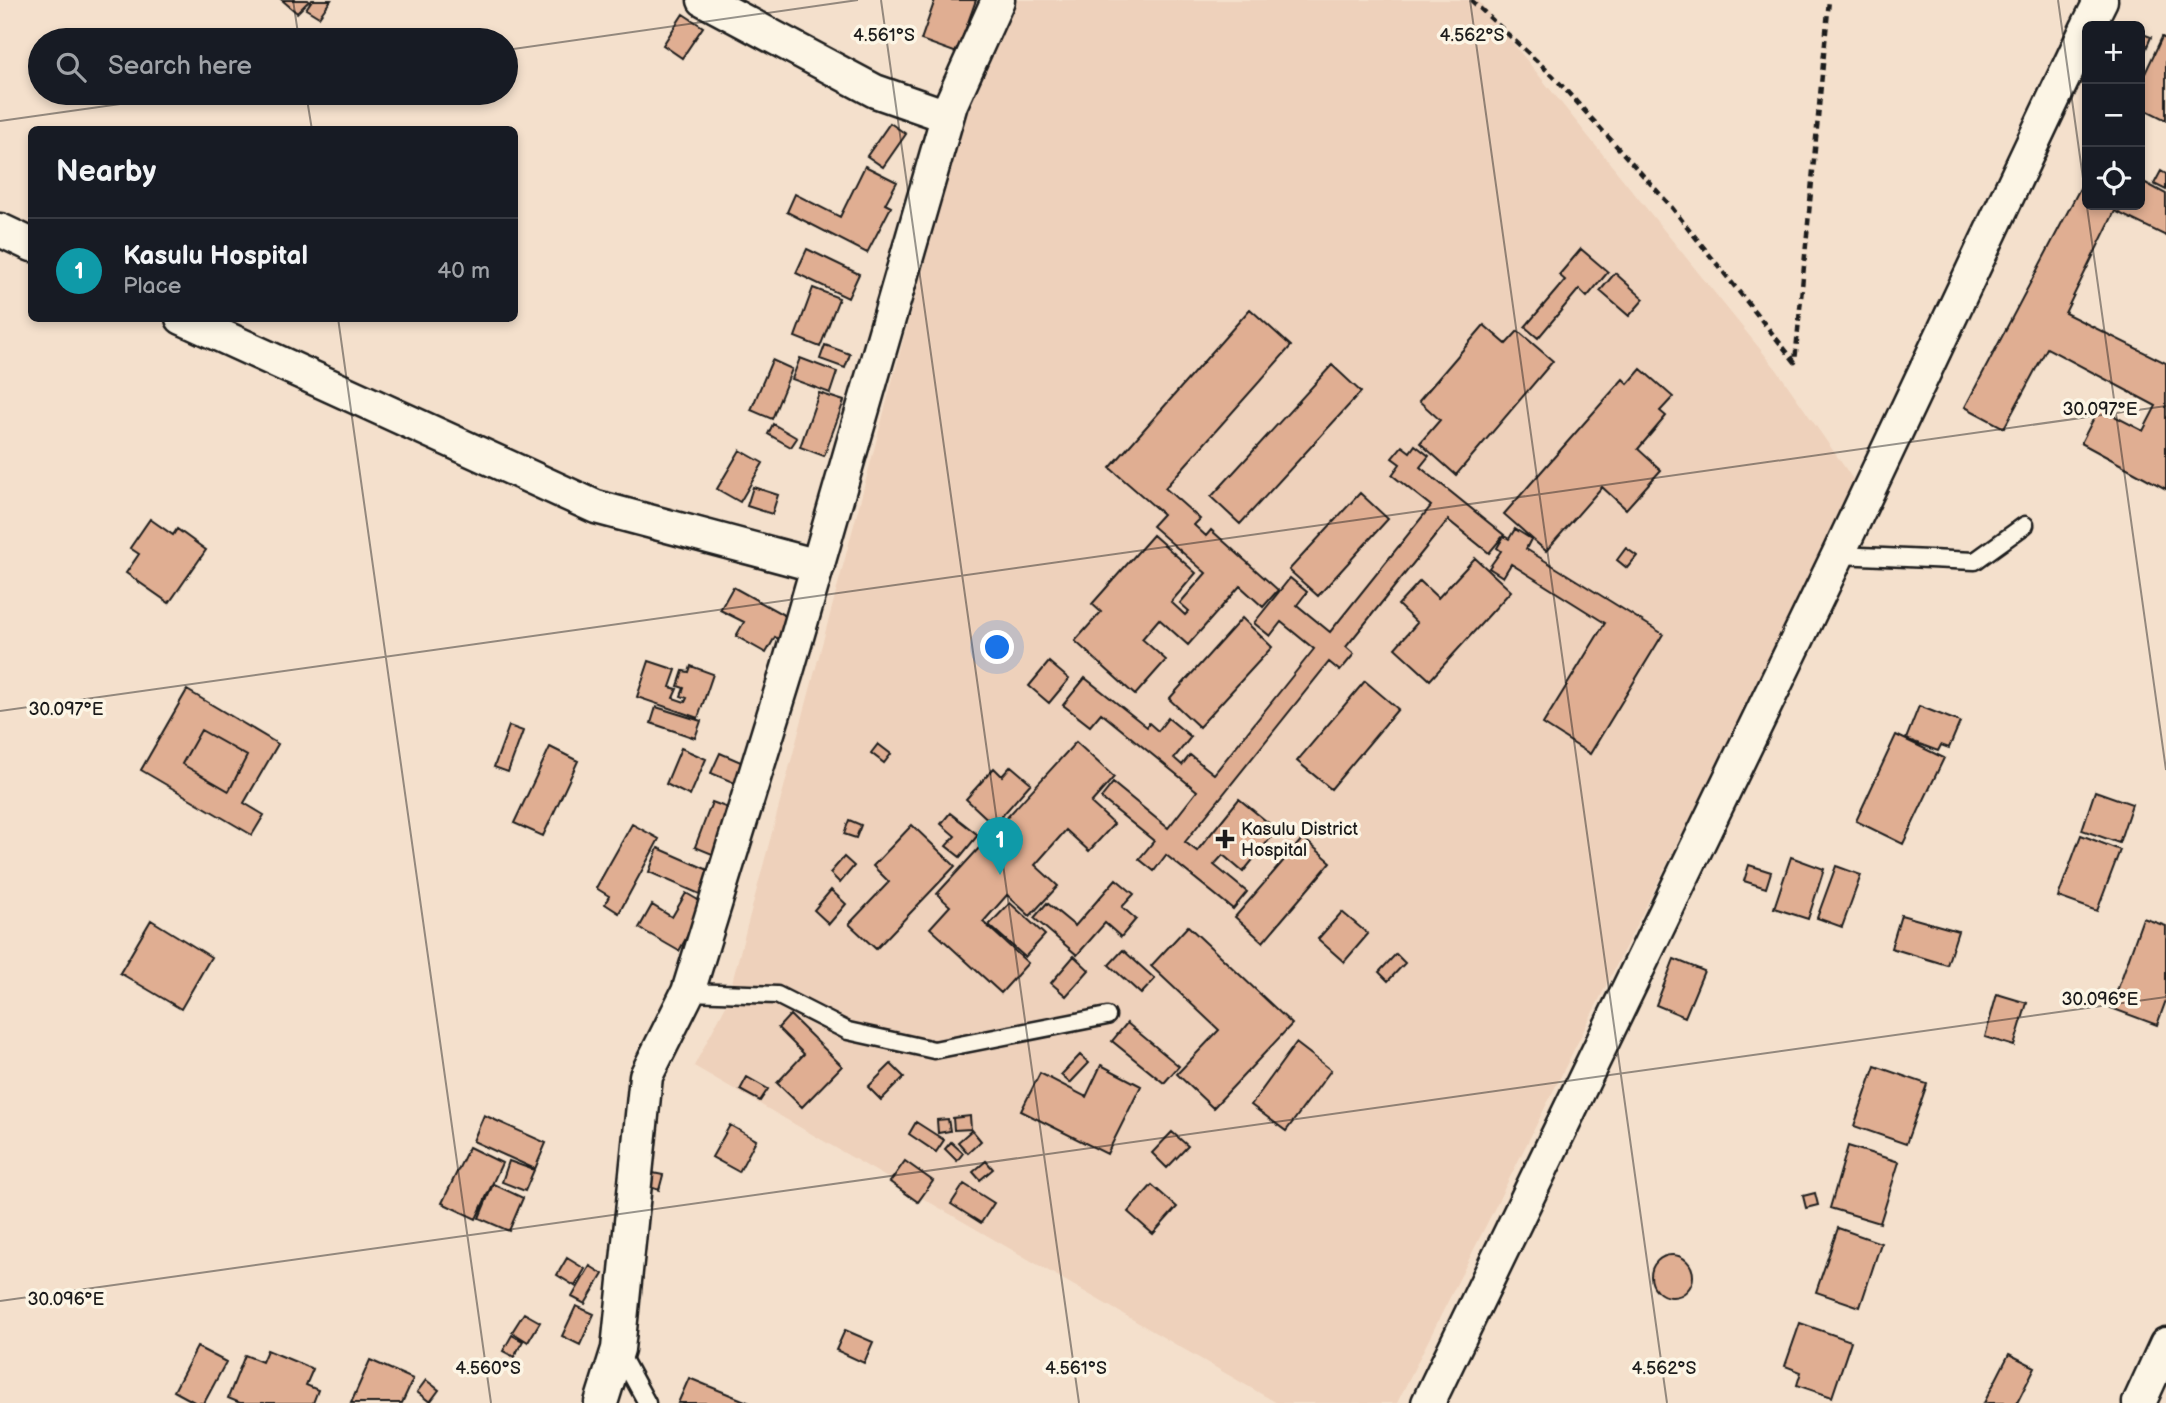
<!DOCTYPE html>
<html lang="en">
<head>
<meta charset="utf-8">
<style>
	:root { --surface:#171b24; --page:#20242c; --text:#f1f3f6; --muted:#9ea1a6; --line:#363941; --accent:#8c9099 }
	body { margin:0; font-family:"Balsamiq Sans",sans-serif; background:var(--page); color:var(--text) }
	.controls { position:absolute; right:21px; top:21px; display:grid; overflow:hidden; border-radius:10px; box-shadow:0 4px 10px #0003 }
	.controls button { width:63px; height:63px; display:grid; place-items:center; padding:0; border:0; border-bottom:2px solid var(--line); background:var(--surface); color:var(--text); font:35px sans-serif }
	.you { position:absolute; left:998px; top:648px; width:24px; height:24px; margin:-18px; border:5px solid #fff; border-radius:50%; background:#1a73e8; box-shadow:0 0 0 10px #1a73e833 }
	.badge { display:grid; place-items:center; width:46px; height:46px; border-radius:50%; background:var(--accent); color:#fff; font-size:23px; font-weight:700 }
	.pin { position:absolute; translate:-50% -58px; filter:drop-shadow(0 2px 4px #0008) }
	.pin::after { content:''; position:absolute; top:37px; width:24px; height:21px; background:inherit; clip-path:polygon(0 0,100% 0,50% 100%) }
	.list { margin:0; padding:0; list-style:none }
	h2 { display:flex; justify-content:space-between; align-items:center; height:91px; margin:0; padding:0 28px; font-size:30px }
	h2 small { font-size:23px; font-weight:400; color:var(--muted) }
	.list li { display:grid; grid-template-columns:46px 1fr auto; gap:21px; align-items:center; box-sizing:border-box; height:105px; padding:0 28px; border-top:2px solid var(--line) }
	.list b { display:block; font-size:26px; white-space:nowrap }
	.list p { margin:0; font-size:23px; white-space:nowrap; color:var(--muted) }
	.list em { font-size:23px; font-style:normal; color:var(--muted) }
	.icon { flex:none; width:38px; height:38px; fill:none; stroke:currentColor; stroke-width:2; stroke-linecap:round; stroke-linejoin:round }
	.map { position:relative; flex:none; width:2166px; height:1403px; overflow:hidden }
	.search { position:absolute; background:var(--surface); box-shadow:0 4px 10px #0003; left:28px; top:28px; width:490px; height:77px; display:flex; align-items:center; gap:18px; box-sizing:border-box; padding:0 24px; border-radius:38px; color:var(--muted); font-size:26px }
	.panel { position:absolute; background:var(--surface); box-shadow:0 4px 10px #0003; left:28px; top:126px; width:490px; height:196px; border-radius:10px }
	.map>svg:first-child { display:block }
	.built { fill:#eed1bb }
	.building { fill:#e0ae92; stroke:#1c1c1c; stroke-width:2; fill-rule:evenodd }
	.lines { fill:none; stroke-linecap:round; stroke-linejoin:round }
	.lane-casing { stroke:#1c1c1c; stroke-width:21 }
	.street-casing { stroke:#1c1c1c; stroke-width:37 }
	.path { stroke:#1c1c1c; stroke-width:4.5; stroke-dasharray:7 5; stroke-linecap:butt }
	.lane { stroke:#fcf5e5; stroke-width:16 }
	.street { stroke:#fcf5e5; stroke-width:32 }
	.ticks { fill:none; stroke:#1c1c1c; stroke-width:2; stroke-opacity:0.45 }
	.poi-dot { fill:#1c1c1c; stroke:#fcf5e5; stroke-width:2.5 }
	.labels { text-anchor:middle; stroke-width:7; stroke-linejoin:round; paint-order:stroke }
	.poi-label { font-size:18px; fill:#1c1c1c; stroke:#fcf5e5; text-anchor:start }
	.ticks-label { font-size:18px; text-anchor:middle; fill:#1c1c1c; stroke:#fcf5e5; stroke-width:7; stroke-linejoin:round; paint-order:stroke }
</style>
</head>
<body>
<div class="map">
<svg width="2166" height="1403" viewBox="0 0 2166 1403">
	<rect width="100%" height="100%" fill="#f4e0cc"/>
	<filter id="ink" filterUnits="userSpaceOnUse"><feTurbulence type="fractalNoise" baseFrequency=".0143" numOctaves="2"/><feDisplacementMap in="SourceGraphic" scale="14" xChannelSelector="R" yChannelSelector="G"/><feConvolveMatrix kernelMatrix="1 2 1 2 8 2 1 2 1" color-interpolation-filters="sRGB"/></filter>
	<g filter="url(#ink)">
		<path class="built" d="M1009,0H1478L1777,370L1857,485L1397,1403H1277L694,1066L726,1005L965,108Z"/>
		<path class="building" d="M282,0H308L309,1L297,13Z
			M312,0H331L319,17L306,9Z
			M935,0H976L957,53L921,40Z
			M683,14L703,27L682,58L663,45Z
			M2140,33L2151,37L2140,63Z
			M2162,37L2166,39V120L2140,107V84Z
			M890,123L906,134L883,167L867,156Z
			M865,166L897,182L885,204L891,207L867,253L787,212L795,194L840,217Z
			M2161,171L2166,174V190L2154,184Z
			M2087,175V205H2140V180L2166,194V236L2115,211L2065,313L2166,363V489L2081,443L2099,408L2143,431L2156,406L2047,348L2004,428L1965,407Z
			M807,249L859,274L848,298L796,273Z
			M1581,249L1608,272L1587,297L1579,289L1538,338L1525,327L1565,280L1559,275Z
			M1615,273L1644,299L1629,316L1600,291Z
			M813,288L839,298L820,347L795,337Z
			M1250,309L1291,346L1165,488L1200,519L1194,525L1206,536L1211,530L1278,590L1263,607L1240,586L1188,645L1159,619L1142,639L1166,660L1135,695L1075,641L1101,612L1092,604L1153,535L1196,573L1171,602L1185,615L1189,611L1180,603L1206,573L1152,526L1163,514L1110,468Z
			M1484,325L1506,344L1518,331L1553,361L1456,475L1420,443L1440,420L1419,401Z
			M825,345L850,354L845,368L820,359Z
			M800,358L837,372L830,393L792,379Z
			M772,360L792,369L772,419L751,410Z
			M1332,365L1361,392L1240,524L1211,497Z
			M1641,369L1673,397L1660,411L1666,416L1638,449L1661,470L1626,509L1602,487L1546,551L1504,514L1623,379L1628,384Z
			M819,393L844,401L824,456L800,447Z
			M773,424L797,438L791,447L768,434Z
			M1415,445L1429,456L1420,467L1504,535L1489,553L1448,520L1346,647L1354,654L1340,671L1329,662L1185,842L1197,851L1239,799L1277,830L1243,872L1223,855L1214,865L1247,892L1233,909L1166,855L1154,871L1139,859L1154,841L1101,798L1113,783L1168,828L1197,791L1101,713L1090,726L1063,705L1085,678L1147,727L1149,723L1158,731L1168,718L1191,737L1174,758L1182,765L1190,755L1214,774L1314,649L1281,622L1270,636L1254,623L1290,578L1307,592L1297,605L1330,632L1431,506L1392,475L1400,464L1392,458L1402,446L1410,452Z
			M740,450L763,463L740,502L717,489Z
			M753,487L778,495L772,514L747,506Z
			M1360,493L1388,519L1318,596L1289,570Z
			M150,519L173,535L177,529L206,550L169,603L126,573L139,554L130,548Z
			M1515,529L1531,539L1526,549L1663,634L1590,754L1543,724L1605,623L1511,564L1503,577L1489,568L1501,551L1497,548L1504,536L1509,539Z
			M1626,548L1637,556L1627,568L1617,560Z
			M1475,558L1511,591L1430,680L1395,648L1417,623L1398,605L1420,581L1438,598Z
			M733,587L791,619L780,640L775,637L766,653L736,636L744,622L720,610Z
			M1242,618L1272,647L1199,727L1169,699Z
			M649,661L676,670L670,687L677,689L673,698L685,702L687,698L681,696L684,688L678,686L683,671L689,672L691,666L713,674L698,718L637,697Z
			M1049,662L1069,679L1049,703L1029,686Z
			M1365,681L1398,709L1331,789L1297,761Z
			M187,690L278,744L244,803L264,815L252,835L141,770ZM201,730L247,756L229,791L182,764Z
			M1919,706L1960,722L1949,748L1941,745L1938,751L1906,739Z
			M656,707L701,721L695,738L651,723Z
			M509,726L523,731L508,772L494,767Z
			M201,730L247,756L229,791L182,764Z
			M1896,735L1944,758L1903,844L1856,821Z
			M1076,742L1114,777L1091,803L1114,824L1089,851L1066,830L1035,865L1058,886L1030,916L1007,895L983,922L1028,963L1001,993L930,928L950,906L937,894Z
			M878,744L891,754L884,763L871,753Z
			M550,747L578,761L543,836L514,823Z
			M681,748L706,759L690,796L666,784Z
			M720,753L750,766L742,786L711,773Z
			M1011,766L1031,783L994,825L966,799L994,768L1002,776Z
			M2095,791L2132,804L2119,843L2082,830Z
			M712,802L739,812L722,858L695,847Z
			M950,813L978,835L960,857L946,846L955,836L941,824Z
			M849,820L861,825L856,838L844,834Z
			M632,824L659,839L619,913L605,904L609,896L596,888Z
			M912,825L955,866L876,949L849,924L889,882L873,866Z
			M2081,835L2120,850L2097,911L2058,897Z
			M1303,838L1331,862L1263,942L1235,917Z
			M658,848L722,876L711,899L649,872Z
			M844,857L854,866L840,883L830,873Z
			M1791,857L1824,869L1808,919L1774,908Z
			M1749,865L1771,872L1766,888L1744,881Z
			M1836,866L1861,875L1842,927L1817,918Z
			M1116,879L1134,894L1122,907L1136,919L1121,937L1105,923L1077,955L1034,918L1047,903L1075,926Z
			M831,890L846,904L829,924L814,910Z
			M686,893L705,904L679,951L639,928L652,905L672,917Z
			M1010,903L1045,935L1025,957L989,925Z
			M1342,912L1368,934L1344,962L1318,939Z
			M1901,915L1958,931L1947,965L1891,948Z
			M2143,918L2166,926V1000L2157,1025L2111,1008Z
			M151,920L211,957L181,1009L120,973Z
			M1188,926L1292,1024L1213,1108L1177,1074L1219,1030L1151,966Z
			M1123,950L1155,979L1141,994L1109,965Z
			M1396,954L1405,963L1388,981L1379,972Z
			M1074,956L1089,970L1066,996L1051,983Z
			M1674,959L1704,971L1685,1017L1656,1005Z
			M1997,994L2027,1003L2014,1046L1985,1037Z
			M790,1015L842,1066L802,1107L777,1083L804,1054L778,1028Z
			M1127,1023L1179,1066L1164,1083L1112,1041Z
			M1296,1043L1331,1070L1286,1131L1251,1105Z
			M1080,1055L1089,1063L1070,1083L1061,1075Z
			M891,1064L904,1077L881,1100L868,1087Z
			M1101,1065L1141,1086L1107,1154L1021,1111L1040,1073L1086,1097Z
			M1875,1066L1927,1084L1906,1144L1854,1126Z
			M747,1077L768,1089L760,1101L740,1090Z
			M484,1115L546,1143L535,1169L473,1141Z
			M970,1116L971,1129L954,1130L953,1118Z
			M948,1119L950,1131L938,1133L937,1120Z
			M916,1122L944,1140L936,1152L909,1134Z
			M730,1125L756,1140L739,1172L712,1157Z
			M972,1130L981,1141L968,1153L958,1142Z
			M1172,1132L1188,1146L1167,1168L1152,1153Z
			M951,1142L963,1153L957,1161L945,1149Z
			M1848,1146L1899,1162L1880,1223L1830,1208Z
			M469,1147L502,1163L476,1219L442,1203Z
			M509,1161L534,1170L525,1191L502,1182Z
			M905,1161L933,1181L918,1202L890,1182Z
			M986,1161L993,1169L980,1180L973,1172Z
			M653,1173L663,1175L659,1190L650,1187Z
			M493,1184L523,1198L509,1231L479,1218Z
			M964,1184L994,1203L981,1223L951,1204Z
			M1152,1185L1177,1207L1153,1234L1128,1212Z
			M1815,1193L1818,1205L1806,1208L1803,1196Z
			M1838,1228L1881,1243L1860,1307L1816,1292Z
			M1651 1276a21 21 0 1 1 42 0a21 21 0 1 1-42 0Z
			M567,1258L585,1269L575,1286L557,1275Z
			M590,1266L603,1274L585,1304L572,1297Z
			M576,1306L594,1314L580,1345L562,1336Z
			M524,1313L540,1322L528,1342L512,1332Z
			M1800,1323L1851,1341L1832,1397L1797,1385L1801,1372L1785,1366Z
			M845,1330L873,1342L864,1363L836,1350Z
			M512,1335L523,1341L514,1357L503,1351Z
			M197,1347L226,1362L204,1403H196L174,1391Z
			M267,1350L313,1369L306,1385L318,1390L313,1403H240L228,1398L245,1355L262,1362Z
			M2009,1354L2035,1367L2017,1403H1984Z
			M370,1360L413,1379L402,1403H351Z
			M689,1378L750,1403H678Z
			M426,1380L439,1390L430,1402L417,1392Z"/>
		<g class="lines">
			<defs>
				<path id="lane" d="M1838,555L1975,561L2025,525
					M688,992L777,995L848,1031L934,1050L1107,1016
					M618,1350L647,1403"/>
				<path id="street" d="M704,0L875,91L947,116
					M2088,26L2101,0
					M0,230L32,245
					M182,318L596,507L818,566
					M601,1403L618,1349L646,1076L688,992L788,668L951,104L998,0
					M1428,1403L1838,555L2087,28
					M2139,1403L2166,1344"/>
			</defs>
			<use href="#lane" class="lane-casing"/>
			<use href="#street" class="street-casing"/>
			<path class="path" d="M1471,0L1553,76L1669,204L1795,362L1829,0"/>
			<use href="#lane" class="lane"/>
			<use href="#street" class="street"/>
		</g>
	</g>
	<path class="ticks" d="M293,0L299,40M881,0L1079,1403M1470,0L1667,1403M2058,0L2166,770M506,50L858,0M306,93L312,130M0,121L198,93M338,318L491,1403M0,711L2166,406M0,1301L2166,997"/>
	<path class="poi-dot" d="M1221.5 828.5h7v7h7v7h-7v7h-7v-7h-7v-7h7z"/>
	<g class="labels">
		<g class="poi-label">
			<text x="1241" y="835">Kasulu District<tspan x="1241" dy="21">Hospital</tspan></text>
		</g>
	</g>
	<g class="ticks-label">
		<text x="884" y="41">4.561°S</text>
		<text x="1472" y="41">4.562°S</text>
		<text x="2100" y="415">30.097°E</text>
		<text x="66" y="715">30.097°E</text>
		<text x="2100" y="1005">30.096°E</text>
		<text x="66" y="1305">30.096°E</text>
		<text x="488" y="1374">4.560°S</text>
		<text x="1076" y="1374">4.561°S</text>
		<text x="1664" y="1374">4.562°S</text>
	</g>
</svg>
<div class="controls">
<button>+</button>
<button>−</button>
<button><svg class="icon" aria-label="locate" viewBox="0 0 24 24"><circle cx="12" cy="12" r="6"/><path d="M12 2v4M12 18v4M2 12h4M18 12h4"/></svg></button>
</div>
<div class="you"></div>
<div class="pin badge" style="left:1000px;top:875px;background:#0f9aa8">1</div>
<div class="search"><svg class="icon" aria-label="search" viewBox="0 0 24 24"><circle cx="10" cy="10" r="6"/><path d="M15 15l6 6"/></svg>Search here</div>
<section class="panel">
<h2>Nearby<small></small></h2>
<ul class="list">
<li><span class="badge" style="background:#0f9aa8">1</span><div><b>Kasulu Hospital</b><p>Place</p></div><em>40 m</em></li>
</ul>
</section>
</div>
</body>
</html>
